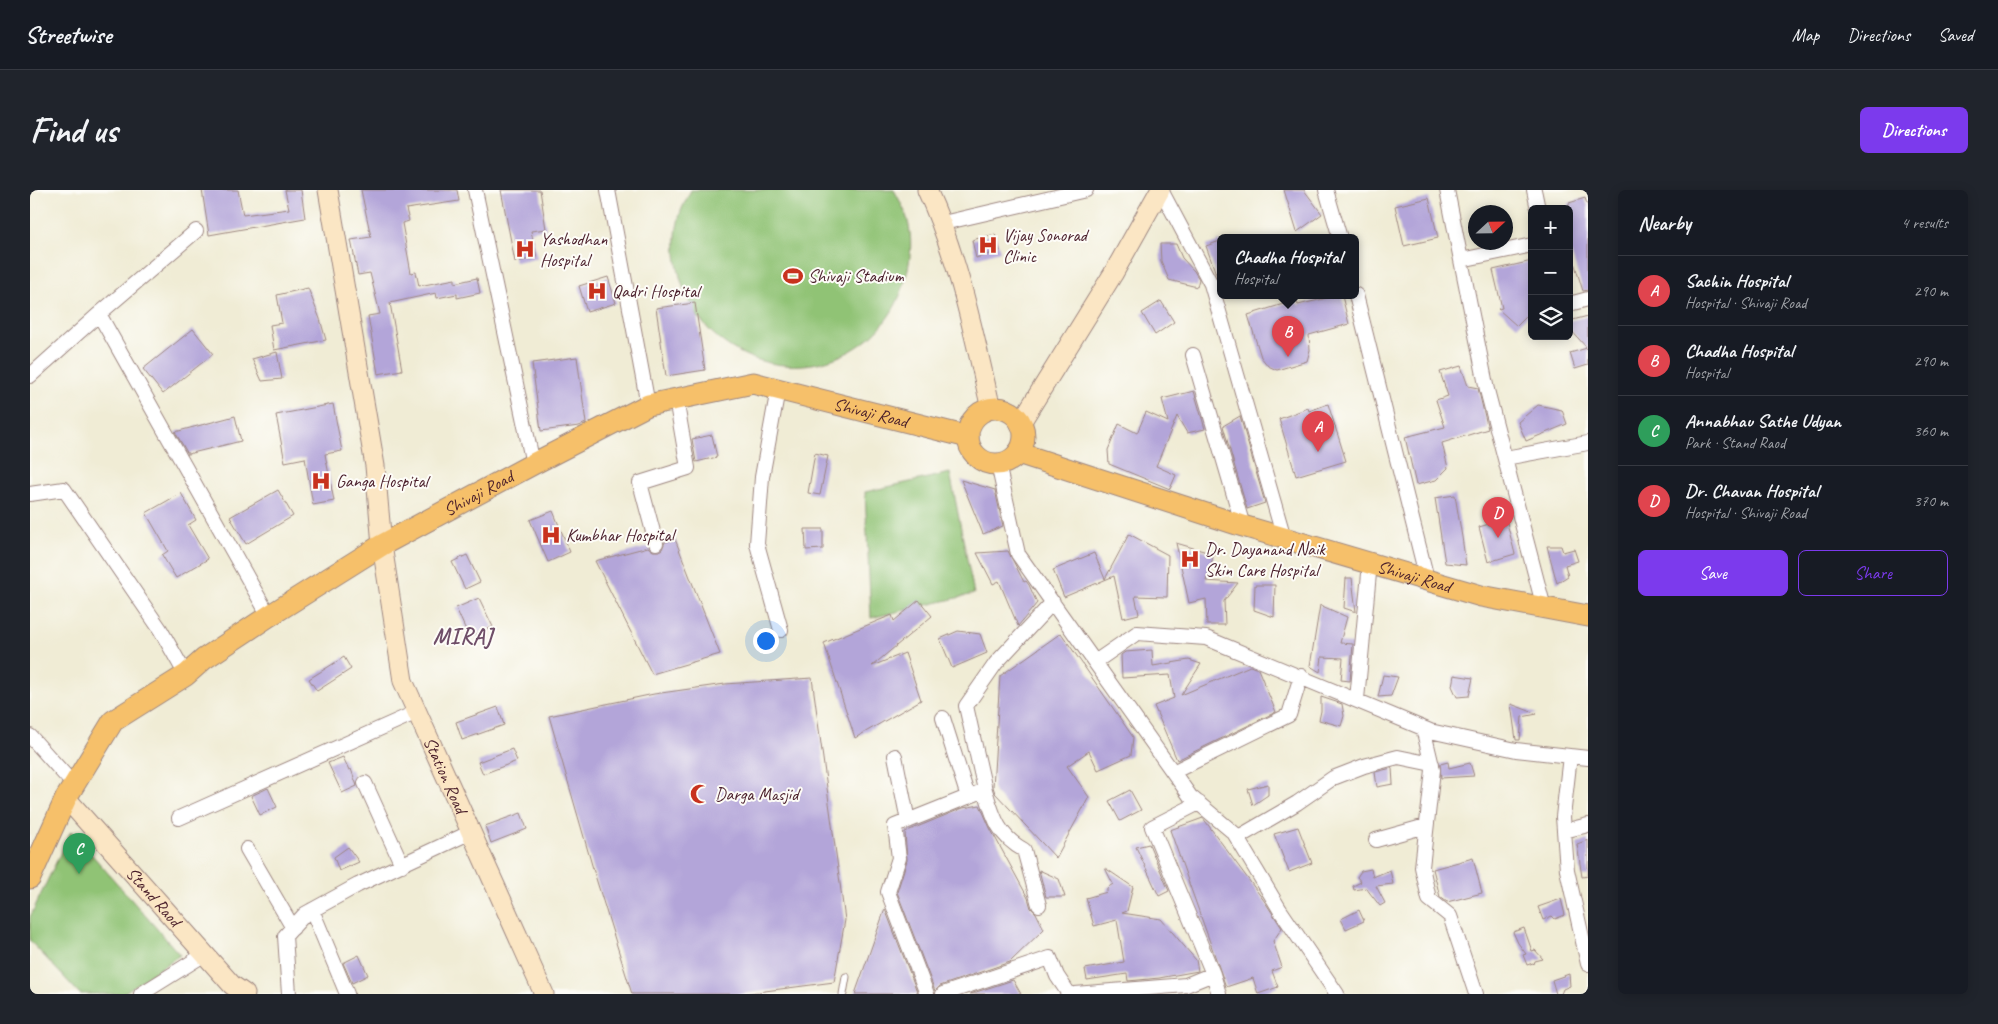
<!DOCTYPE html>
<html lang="en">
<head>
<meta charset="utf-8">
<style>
	:root { --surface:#171b24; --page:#20242c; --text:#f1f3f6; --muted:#9ea1a6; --line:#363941; --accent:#7c3aed }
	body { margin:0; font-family:Caveat,sans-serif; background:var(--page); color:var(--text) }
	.controls { position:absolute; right:15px; top:15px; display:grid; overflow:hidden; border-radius:8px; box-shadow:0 2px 12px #0003 }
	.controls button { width:45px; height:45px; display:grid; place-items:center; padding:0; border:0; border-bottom:1px solid var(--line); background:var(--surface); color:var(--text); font:25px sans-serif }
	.compass { position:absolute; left:1438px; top:15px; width:45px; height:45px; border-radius:50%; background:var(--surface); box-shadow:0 2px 12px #0003; rotate:68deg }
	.you { position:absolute; left:735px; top:450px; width:18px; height:18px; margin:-12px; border:4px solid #fff; border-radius:50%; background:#1a73e8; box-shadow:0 0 0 8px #1a73e833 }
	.badge { display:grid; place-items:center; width:32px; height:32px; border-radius:50%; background:var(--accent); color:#fff; font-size:16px; font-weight:700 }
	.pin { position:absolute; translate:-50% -41px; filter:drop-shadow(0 1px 2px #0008) }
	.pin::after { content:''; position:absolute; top:26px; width:18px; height:15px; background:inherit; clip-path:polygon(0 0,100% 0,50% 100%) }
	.popup { position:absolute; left:1187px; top:44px; width:142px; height:65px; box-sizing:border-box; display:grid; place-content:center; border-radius:8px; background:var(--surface); filter:drop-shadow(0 1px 4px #0005); font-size:16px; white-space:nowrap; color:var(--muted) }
	.popup b { font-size:19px; color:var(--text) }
	.popup::after { content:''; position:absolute; left:50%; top:100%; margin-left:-10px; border:10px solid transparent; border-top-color:var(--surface) }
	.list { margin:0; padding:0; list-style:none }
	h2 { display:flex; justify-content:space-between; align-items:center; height:65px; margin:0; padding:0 20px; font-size:21px }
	h2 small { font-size:16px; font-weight:400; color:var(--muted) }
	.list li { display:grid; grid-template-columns:32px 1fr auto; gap:15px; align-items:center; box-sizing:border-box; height:70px; padding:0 20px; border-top:1px solid var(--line) }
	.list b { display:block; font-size:19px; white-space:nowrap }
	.list p { margin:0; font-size:16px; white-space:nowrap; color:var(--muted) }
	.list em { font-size:16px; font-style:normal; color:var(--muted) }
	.actions { display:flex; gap:10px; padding:15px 20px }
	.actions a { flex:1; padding:11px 0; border:1px solid var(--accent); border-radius:8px; text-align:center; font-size:18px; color:var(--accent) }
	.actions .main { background:var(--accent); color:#fff }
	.icon { flex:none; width:28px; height:28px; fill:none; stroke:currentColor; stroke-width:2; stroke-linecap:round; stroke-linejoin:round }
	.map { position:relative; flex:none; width:1558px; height:804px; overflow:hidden; border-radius:8px }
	header { display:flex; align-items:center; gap:30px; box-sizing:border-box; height:70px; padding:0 25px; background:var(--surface); border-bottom:1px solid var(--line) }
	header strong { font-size:24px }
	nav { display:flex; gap:28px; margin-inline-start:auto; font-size:18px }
	.intro { display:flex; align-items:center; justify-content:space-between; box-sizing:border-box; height:120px; padding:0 30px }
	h1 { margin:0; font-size:35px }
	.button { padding:12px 22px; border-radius:8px; background:var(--accent); color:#fff; font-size:18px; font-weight:700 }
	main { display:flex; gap:30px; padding:0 30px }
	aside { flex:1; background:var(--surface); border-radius:8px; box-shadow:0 2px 12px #0003 }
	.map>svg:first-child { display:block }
	.green { fill:#90c374; stroke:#6d7150 }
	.building { fill:#b3a5d9 }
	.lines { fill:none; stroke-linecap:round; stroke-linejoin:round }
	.lane-casing { stroke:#9d8680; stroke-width:9 }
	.street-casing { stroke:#9d8680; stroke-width:16 }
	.secondary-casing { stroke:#9d8680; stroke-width:21 }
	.primary-casing { stroke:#9d8680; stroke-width:23 }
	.lane { stroke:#fff; stroke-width:7 }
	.street { stroke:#fff; stroke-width:14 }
	.secondary { stroke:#fbe6c4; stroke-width:19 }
	.primary { stroke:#f6c06b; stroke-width:21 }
	.labels { text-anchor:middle; stroke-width:4; stroke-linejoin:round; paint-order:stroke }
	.poi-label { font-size:18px; fill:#4a1f2b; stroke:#fdfcf7; text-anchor:start }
	.street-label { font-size:18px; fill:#4a1f2b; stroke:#fdfcf7 }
	.district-label { font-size:22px; font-weight:bold; letter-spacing:1px; fill:#6f4e68; stroke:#fdfcf7 }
</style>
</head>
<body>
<header>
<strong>Streetwise</strong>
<nav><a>Map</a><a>Directions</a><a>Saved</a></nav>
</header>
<div class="intro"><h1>Find us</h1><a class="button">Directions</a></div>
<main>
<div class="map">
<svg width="1558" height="804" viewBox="0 0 1558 804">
	<rect width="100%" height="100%" fill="#fdfcf7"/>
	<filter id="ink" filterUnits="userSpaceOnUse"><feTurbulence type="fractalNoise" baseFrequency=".02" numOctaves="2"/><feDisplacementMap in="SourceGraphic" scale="10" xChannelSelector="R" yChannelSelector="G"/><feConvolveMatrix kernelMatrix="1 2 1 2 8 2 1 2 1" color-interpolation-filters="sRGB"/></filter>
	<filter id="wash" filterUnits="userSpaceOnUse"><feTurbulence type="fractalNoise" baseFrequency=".0096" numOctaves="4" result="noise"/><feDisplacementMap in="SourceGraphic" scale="20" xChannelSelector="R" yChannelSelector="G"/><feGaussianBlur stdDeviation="1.12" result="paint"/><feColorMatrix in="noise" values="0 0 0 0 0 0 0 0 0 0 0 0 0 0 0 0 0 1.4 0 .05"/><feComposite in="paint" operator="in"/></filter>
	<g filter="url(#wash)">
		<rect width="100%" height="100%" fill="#f0ecd5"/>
		<path class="green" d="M661,0H864C869,9 874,18 877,28C883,47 881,69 876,87C851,189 718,207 663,119C648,93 641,57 649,28C651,18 657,9 661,0Z
			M920,283L944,404L841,428L835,302Z
			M41,641L150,765L92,804H50L0,751V727Z"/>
		<g id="blocks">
			<path class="building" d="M172,0H208L213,25L259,19L255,0H271L275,28L179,45Z
				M331,0H427L429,11L376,19L379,31L372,33L381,83L386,82L389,96L425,89V93L447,88L450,103L427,108V104L407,108L406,103L360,113L372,180L348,184L338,126L350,124L340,83L328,85L321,50L341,47Z
				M471,0H510L516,39L501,41L507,68L485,72Z
				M1254,0H1274L1292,24L1267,42Z
				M1399,8L1408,48L1374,56L1365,16Z
				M1555,8L1558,17V100L1553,101L1539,56V13Z
				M965,44L970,61L946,68L942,50Z
				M1190,51V95L1176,56Z
				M1130,54H1146L1152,68L1164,81L1169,89L1167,97L1139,90L1131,71Z
				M1502,71V121L1487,136L1468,119L1472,118L1463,80Z
				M578,87L586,113L557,122L549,96Z
				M278,98L290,129L296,150L244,160L240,135L252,133L247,105Z
				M1305,106H1312L1319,134L1279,145L1280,160L1277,171L1247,180L1238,176L1231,167L1218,125L1266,110L1268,115Z
				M1131,111L1144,132L1125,145L1112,123Z
				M665,113L675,180L636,186L626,118Z
				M1558,126V175L1545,179L1540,163L1557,158L1539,138V131Z
				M163,139L183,164L133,204L113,179Z
				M247,162L252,189L232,191L222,169Z
				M547,167L556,233L549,236L511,241L502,173Z
				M1431,176L1438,196L1448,198L1458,239L1412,253L1418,278L1406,290L1386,295L1375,247L1415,237L1406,210L1418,206L1410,182Z
				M1164,201L1175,239L1157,243L1147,226L1126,276L1146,285L1140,299L1079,274L1078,260L1089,234L1107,243L1116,222L1138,232L1132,209Z
				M303,214L312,261L295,264L304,311L283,315L275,268L255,272L246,225Z
				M1298,214L1316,271L1266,286L1249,229L1278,218L1279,221Z
				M1508,215L1532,220L1537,234L1496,251L1488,232Z
				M205,226L211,251L158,264L145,242Z
				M1210,226L1235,313L1217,319L1193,236Z
				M682,245L687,267L666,272L662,249Z
				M785,263L798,266L790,305L778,303Z
				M931,290L965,300L973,336L953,344Z
				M248,300L263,326L216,354L200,327Z
				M151,303L166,330L158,335L178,369L146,388L132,365L138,361L116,323Z
				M1425,305L1432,347L1436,375L1415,373L1405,308Z
				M523,321L540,362L518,372L500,330Z
				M1476,329L1485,364L1458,372L1449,337Z
				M775,339H793V359L776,360Z
				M1099,344L1138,365L1137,407L1105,406L1109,424L1093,428L1084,386L1034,407L1023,380L1064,363L1075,389Z
				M645,349L690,464L622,484L565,371L618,357L623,361H629L632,359L635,352Z
				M1146,353L1184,364L1176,391L1208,393L1194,411L1195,435H1177L1176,409L1159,413Z
				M1517,356H1531L1533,362L1544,359L1548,371L1535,375L1538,386L1527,393Z
				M978,361L994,392L996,391L999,395L1007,413L988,436L969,391L963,394L947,363Z
				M437,365L450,392L435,399L422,372Z
				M1316,388H1322L1326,422L1314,418Z
				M1225,395H1245L1244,427L1224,420Z
				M449,408L463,437L439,447L426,418Z
				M889,410L902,426L842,476L875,463L891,510L825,548L794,453L862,425L864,431Z
				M1290,415L1317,427L1310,453L1323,454L1320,491L1311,490L1313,468L1292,467L1290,482L1280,476Z
				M928,441L950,444L957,463L922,478L910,449Z
				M1031,443L1103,547L1101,565L1068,580L1059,561L1037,576L1059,607L1026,668L965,603L963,597L970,486Z
				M1122,460L1123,476L1159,470L1171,474L1151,505L1220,476L1228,479L1246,522L1147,570L1124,516L1144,508L1140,485L1092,488L1091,465L1095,462Z
				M314,467L321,479L287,501L279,489Z
				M1353,485L1368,487L1361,506L1348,507Z
				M1424,485L1443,488L1439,506L1427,507L1422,496Z
				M782,488L815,730L804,792L712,804H602L564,682L519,526L624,504L695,494Z
				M1291,507L1312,514L1314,526L1311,536L1289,530L1291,521Z
				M1481,514L1507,524L1492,527L1490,550H1486Z
				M468,517L474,535L432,550L426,532Z
				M482,559L487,571L453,584L448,572Z
				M313,567L319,580L321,579L327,596L312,603L298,573Z
				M1418,572L1419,578L1440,573L1444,586L1411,588L1410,574Z
				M1362,578L1363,594L1347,597L1345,582Z
				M1238,594V605L1223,615L1218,599Z
				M238,598L247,617L230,625L221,606Z
				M1100,600L1111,620L1090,631L1079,611Z
				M950,615L960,638L998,708L1001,718L1006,723L1014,739L980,772L910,796L905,801L867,702L877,670L875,642L933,618Z
				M491,623L497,639L461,653L455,636Z
				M1173,628L1235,712L1252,738L1243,751L1252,777L1242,781L1248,797L1228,804L1223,788L1196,797L1140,640Z
				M1268,637L1282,673L1259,682L1244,644Z
				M1558,650V686L1552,687L1547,654Z
				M1119,654L1139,701L1129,706L1106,657Z
				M318,657L329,672L309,681L304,667Z
				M1443,668L1452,703L1417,712L1410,707L1403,679Z
				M1075,678L1103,697L1097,721L1092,723L1131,729L1166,770L1168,781L1129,788L1098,791L1097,784L1057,790L1055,779L1094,772L1087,730L1064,736L1056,708L1077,702V698L1083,694Z
				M1341,679L1343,687L1360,680L1363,694L1346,696L1355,713L1350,716L1336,698L1324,700L1323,696L1331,692L1327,687L1331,681Z
				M1009,680L1029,689L1035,707H1016Z
				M1531,709L1535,725L1525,729L1522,726L1513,730L1508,717Z
				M855,719L888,804H825Z
				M1329,720L1334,731L1316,739L1311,729Z
				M1494,738L1502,761L1505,760L1513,769L1505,771L1504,774L1503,773L1497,775L1493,765L1496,764L1488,753L1483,742Z
				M329,765L338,785L322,793L313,773Z
				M1539,784L1540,796L1533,799L1531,804H1526L1522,790Z
				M983,790L991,804H940Z"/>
		</g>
	</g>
	<g filter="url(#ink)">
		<use href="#blocks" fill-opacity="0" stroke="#9d8680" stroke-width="1"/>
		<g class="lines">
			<defs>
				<path id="lane" d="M813,804L816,787"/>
				<path id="street" d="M445,0L503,274
					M578,0L618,215
					M1131,0L1181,94L1254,348
					M1296,0L1310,48
					M1417,0L1457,200L1514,418
					M1504,0L1508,19
					M913,33L1056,0
					M1431,70L1502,55
					M1326,105L1397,389
					M1539,112L1543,113L1558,109
					M69,124L166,41
					M1163,165L1213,336
					M0,186L69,124L239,426
					M748,199L732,287L727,354L751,440
					M1475,268L1558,253
					M968,274L988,364L1160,606L1204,643L1250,720L1307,804
					M0,304L34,299L130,439L156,485
					M626,353L610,293L658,278L646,209
					M1065,472L1107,443L1176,448L1400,541L1486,560L1558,568
					M1327,509L1340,373
					M913,528L938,607
					M1393,538L1403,580L1392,677L1399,709L1420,726L1446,804
					M0,546L44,595
					M865,566L878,631
					M1540,566L1533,627L1537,680L1558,774
					M1143,582L1259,525L1271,486
					M335,593L372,675
					M955,600C963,626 968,646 994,660L1009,715
					M1169,613L1122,637L1183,784L1189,804
					M149,628L387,522
					M1534,641L1558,635
					M1207,648L1267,613L1303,588L1334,576L1368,567L1402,574
					M1346,650L1396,636
					M217,659L263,738
					M282,720L317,804
					M111,804L175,764
					M259,804L255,746L275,724L328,695L441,642
					M897,804L858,702L869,668L865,636L955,600L936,516L966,473L1023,412
					M913,804L1020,768L1027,786L1039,804
					M1045,804L1156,795L1183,784"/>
				<g id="secondary">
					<path id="s1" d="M298,0L345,276L352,355L373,491L514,804"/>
					<path d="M897,0C929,69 944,145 961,219"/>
					<path d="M990,234L1083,84L1130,0"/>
					<path id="s2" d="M36,608L202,795L215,804"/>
				</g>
				<g id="primary">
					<circle cx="966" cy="246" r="28"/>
					<path id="s3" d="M988,263L1213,336L1451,406L1558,426"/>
					<path id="s4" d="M0,688L36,608L83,531L156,485L174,469L239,426L352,355L503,274L618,215L723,193L938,247"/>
				</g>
			</defs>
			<use href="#lane" class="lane-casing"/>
			<use href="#street" class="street-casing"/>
			<use href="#secondary" class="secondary-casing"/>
			<use href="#primary" class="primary-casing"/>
			<use href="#lane" class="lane"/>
			<use href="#street" class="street"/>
			<use href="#secondary" class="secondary"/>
			<use href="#primary" class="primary"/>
		</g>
	</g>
	<defs>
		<symbol id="hospital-bare" viewBox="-9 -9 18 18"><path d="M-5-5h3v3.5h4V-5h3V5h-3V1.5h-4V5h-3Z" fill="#c8321e" stroke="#fdfcf7" stroke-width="2.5" paint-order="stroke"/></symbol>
		<symbol id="stadium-bare" viewBox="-9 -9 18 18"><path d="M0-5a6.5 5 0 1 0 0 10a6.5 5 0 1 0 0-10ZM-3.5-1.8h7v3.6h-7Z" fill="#c8321e" stroke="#fdfcf7" stroke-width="2.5" paint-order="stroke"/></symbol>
		<symbol id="mosque-bare" viewBox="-9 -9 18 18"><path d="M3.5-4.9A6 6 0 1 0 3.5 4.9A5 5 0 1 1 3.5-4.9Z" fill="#c8321e" stroke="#fdfcf7" stroke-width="2.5" paint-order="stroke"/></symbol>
	</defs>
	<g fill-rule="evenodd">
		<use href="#hospital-bare" x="944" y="41" width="28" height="28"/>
		<use href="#hospital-bare" x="481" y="45" width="28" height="28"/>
		<use href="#stadium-bare" x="749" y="72" width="28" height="28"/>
		<use href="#hospital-bare" x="553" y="87" width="28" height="28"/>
		<use href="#hospital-bare" x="277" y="277" width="28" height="28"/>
		<use href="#hospital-bare" x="507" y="331" width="28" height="28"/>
		<use href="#hospital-bare" x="1146" y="355" width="28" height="28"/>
		<use href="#mosque-bare" x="656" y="590" width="28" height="28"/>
	</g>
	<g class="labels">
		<g class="poi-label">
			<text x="973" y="51">Vijay Sonorad<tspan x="973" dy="21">Clinic</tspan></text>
			<text x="510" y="55">Yashodhan<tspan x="510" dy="21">Hospital</tspan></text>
			<text x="778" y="92">Shivaji Stadium</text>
			<text x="582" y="107">Qadri Hospital</text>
			<text x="306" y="297">Ganga Hospital</text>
			<text x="536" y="351">Kumbhar Hospital</text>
			<text x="1175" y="365">Dr. Dayanand Naik<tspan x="1175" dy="21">Skin Care Hospital</tspan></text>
			<text x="685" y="610">Darga Masjid</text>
		</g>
		<g class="street-label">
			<text dy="6" stroke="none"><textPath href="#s4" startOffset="1029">Shivaji Road</textPath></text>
			<text dy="6" stroke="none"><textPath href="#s4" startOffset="609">Shivaji Road</textPath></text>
			<text dy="6" stroke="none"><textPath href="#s3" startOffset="415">Shivaji Road</textPath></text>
			<text dy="6" stroke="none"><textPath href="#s1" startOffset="600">Station Road</textPath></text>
			<text dy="6" stroke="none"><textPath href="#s2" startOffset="132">Stand Raod</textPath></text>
		</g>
		<g class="district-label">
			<text x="433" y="454">MIRAJ</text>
		</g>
	</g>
</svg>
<div class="controls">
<button>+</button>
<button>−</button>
<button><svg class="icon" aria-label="layers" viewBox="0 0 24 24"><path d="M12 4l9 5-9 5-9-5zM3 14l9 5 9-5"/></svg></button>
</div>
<svg class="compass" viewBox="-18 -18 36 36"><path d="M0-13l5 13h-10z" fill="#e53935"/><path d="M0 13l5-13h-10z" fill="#9ea1a6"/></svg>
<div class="you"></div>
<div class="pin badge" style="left:1288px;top:262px;background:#e0444e">A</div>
<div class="pin badge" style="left:1258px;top:167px;background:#e0444e">B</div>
<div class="popup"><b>Chadha Hospital</b>Hospital</div>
<div class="pin badge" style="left:49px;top:684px;background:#2e9e5b">C</div>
<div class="pin badge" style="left:1468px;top:348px;background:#e0444e">D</div>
</div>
<aside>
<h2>Nearby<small>4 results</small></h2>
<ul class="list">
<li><span class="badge" style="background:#e0444e">A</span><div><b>Sachin Hospital</b><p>Hospital · Shivaji Road</p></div><em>290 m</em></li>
<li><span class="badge" style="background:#e0444e">B</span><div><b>Chadha Hospital</b><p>Hospital</p></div><em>290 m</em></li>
<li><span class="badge" style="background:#2e9e5b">C</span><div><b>Annabhau Sathe Udyan</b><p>Park · Stand Raod</p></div><em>360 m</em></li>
<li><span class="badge" style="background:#e0444e">D</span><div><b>Dr. Chavan Hospital</b><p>Hospital · Shivaji Road</p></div><em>370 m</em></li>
</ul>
<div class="actions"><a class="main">Save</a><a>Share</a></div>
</aside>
</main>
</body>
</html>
